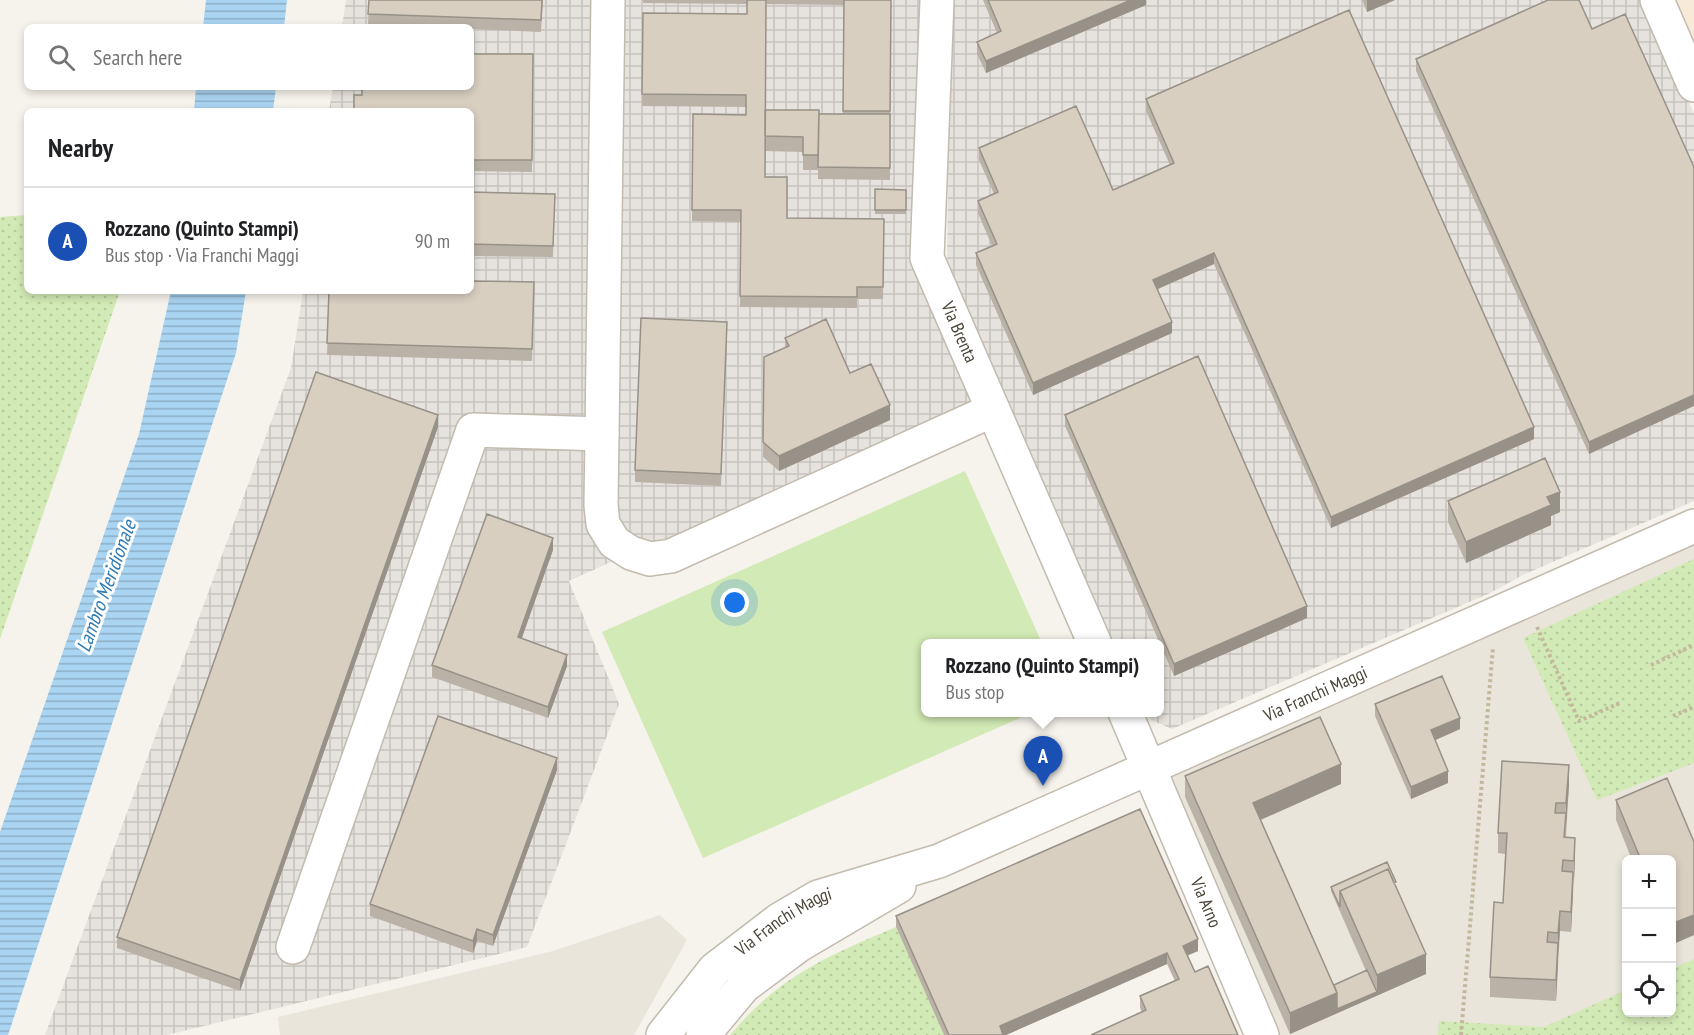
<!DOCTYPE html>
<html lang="en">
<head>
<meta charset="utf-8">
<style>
	:root { --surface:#fff; --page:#f6f6f6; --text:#202124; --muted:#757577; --line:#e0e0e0; --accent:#fc3f1d }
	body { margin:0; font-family:"PT Sans Narrow",sans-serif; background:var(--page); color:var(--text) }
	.controls { position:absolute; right:18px; bottom:18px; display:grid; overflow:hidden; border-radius:9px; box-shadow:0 3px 9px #0003 }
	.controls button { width:54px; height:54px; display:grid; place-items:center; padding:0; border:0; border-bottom:2px solid var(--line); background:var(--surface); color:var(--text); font:30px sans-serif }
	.you { position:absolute; left:735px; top:603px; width:21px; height:21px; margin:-15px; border:4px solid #fff; border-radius:50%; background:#1a73e8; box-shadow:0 0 0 9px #1a73e833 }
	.badge { display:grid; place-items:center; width:39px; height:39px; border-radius:50%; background:var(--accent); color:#fff; font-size:20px; font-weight:700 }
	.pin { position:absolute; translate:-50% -50px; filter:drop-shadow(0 2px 3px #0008) }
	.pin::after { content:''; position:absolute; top:32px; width:21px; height:18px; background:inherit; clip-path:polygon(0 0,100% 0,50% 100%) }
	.popup { position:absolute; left:921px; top:639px; width:243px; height:78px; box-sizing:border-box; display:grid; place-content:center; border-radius:9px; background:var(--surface); filter:drop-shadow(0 2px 4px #0005); font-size:20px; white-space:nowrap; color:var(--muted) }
	.popup b { font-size:22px; color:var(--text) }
	.popup::after { content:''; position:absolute; left:50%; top:100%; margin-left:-12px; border:12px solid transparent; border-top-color:var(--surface) }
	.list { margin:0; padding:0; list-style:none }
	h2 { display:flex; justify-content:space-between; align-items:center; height:78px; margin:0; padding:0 24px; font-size:26px }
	h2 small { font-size:20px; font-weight:400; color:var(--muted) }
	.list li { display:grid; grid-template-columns:39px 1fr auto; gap:18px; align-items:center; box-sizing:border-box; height:108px; padding:0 24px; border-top:2px solid var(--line) }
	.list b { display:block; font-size:22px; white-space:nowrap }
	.list p { margin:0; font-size:20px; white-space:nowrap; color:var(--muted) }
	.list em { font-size:20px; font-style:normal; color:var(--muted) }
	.icon { flex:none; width:33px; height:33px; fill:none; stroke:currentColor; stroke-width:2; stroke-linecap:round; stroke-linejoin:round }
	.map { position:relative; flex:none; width:1694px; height:1035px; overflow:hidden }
	.search { position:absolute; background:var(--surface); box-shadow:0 3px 9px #0003; left:24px; top:24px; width:450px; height:66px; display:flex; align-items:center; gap:15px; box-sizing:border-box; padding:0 21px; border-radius:9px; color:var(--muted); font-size:22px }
	.panel { position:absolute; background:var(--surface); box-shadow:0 3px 9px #0003; left:24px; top:108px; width:450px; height:186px; border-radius:9px }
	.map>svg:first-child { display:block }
	.residential { fill:#eae5da; fill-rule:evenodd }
	.commercial { fill:#f7ead8 }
	.industrial { fill:url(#industrial-grid) }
	.grass { fill:url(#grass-dots) }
	.pitch { fill:#d2eab5 }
	.water { fill:url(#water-rules) }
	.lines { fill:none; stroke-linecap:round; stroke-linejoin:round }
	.minor-casing { stroke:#c2bbae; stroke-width:36 }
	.path { stroke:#c4b79f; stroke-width:4; stroke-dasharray:3 3; stroke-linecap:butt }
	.minor { stroke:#fff; stroke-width:33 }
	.wall { fill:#bab2a6; fill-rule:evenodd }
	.shaded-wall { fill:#979187 }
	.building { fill:#d8cfc1; stroke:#979187; stroke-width:1.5 }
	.labels { text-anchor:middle; stroke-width:6; stroke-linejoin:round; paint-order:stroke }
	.street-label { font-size:18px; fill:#4b4439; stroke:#fff }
	.water-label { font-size:20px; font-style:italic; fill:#2e7ab2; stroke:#fff }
</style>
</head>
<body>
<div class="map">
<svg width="1694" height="1035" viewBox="0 0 1694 1035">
	<defs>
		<pattern id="industrial-grid" width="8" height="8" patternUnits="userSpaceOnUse" patternTransform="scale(1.5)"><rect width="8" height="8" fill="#e6e2dd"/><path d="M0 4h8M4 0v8" fill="none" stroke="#c7c3be"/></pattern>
		<pattern id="grass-dots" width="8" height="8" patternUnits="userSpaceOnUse" patternTransform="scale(1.5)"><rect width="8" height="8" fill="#d2eab5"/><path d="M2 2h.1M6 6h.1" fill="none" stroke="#b6ca9c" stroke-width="1.8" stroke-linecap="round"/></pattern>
		<pattern id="water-rules" width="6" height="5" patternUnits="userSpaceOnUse" patternTransform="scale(1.5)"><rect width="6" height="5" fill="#a9d4f2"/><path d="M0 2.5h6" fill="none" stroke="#8caec5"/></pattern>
	</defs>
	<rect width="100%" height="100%" fill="#f6f3ec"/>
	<path class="residential" d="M1694,526V1035H1262L1149,769ZM1626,860H1672V1012H1626Z
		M660,915L687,940L634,1035H280L278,1017L553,951Z"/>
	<path class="commercial" d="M1657,0H1694V85Z"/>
	<path class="industrial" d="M346,0H937L927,258L993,410L671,556L631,553L569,581L619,704L527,947L167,1035H45L291,368L303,291H471V111H329L333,87H471V27H342Z
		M950,0H1643L1694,114V501L1525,574L1488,594L1172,729L1151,720L1147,713L1160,712V644L1114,643L1004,412L947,265Z"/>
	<path class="grass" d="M27,215V291H120L0,639V217Z
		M1694,559V763L1597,800L1523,638Z
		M896,927L944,1035H730C779,976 828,956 896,927Z
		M1694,959V1035H1438L1439,1021L1544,1027L1626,990V1012H1672V969Z"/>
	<path class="pitch" d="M965,471L1042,643L926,644V712L1031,713L703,858L602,632Z"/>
	<path class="water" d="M206,0H287L284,27H203Z
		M196,87H276L273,111H194Z
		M171,291H246L236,353L8,1035H0V832L139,434Z"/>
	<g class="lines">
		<defs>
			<g id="minor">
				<path d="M608,0L601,505L603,524L614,542L631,553L650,559L671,556L993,410"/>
				<path id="s1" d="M937,0L927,258L1095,644"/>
				<path d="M1657,0L1694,85"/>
				<path id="s2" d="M1125,712L1262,1035"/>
				<path d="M293,947L473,430L602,434"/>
				<path id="s3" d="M663,1035L715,969L779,920L818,897L939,861L1694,526"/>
				<path d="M703,1035L744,986L799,945L899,886"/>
			</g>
		</defs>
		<use href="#minor" class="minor-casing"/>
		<path class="path" d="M1537,627L1579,721L1622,702
			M1651,665L1694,645
			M1673,716L1694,707
			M1461,1035L1493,647"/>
		<use href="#minor" class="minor"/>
	</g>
	<path class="wall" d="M369,0H543L541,32L471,29V27H413L368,25Z
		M643,0H891L890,180L818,179V170H803V152L765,151V177L787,218L884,219L883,299H857V308L740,307L741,222L692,221L693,114L746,115V107L642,106L643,13L747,14V4L643,3ZM766,4L844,5L843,114H819L766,110Z
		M983,0H1146V5L986,73L977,54V42L997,33Z
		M1362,0H1395L1367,12Z
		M1592,29L1589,454L1416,71V59Z
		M533,54L532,172L471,171V111Z
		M1146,99L1534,439L1331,528L1214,264L1158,289L1172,333L1033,395L976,265V253L992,246L978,213V201L994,194L979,160V148L1113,190L1170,165L1146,111Z
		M875,189L906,190V214H875Z
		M471,192L555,194L553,257L471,256Z
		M534,282L532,361L327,355L329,291Z
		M727,333L721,486L635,482V470Z
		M785,338L850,373L890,420L779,471L763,457L764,357L785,348Z
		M1065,415L1307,618L1174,676L1065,426Z
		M438,427L240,991L117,948V937Z
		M1448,501L1560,512L1551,516V525L1466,563L1448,522Z
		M553,550L521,639L567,666L548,718L432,677V665Z
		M1375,704L1460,729L1435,740L1448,783L1411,799L1375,716Z
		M557,770L493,946L477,941L473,953L370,916V904Z
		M1185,776L1341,784L1261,820L1334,985L1366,971L1331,891V887L1396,886L1426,974L1290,1034L1185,797Z
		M1569,785L1566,837L1575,858L1571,932L1560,931L1556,1001L1490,997V977L1503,903L1505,854L1498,853V833Z
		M1616,800L1694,842V935L1671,945V860H1632L1616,820Z
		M896,916L1198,951L1187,956L1195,972L1238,1035L1142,1012L1140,1008V996L1175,981L1167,964L1006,1035H944L896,927Z"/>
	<path class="shaded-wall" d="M1131,0H1146V5L986,73V61Z
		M1367,0H1395L1367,12Z
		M1214,253V264L1153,291V280Z
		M1172,322V333L1033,395V383Z
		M1694,395V406L1589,454V442Z
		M890,405V420L779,471V456Z
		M438,415V427L240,991V980Z
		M1534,427V439L1331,528V517Z
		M1560,492V512L1551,516V525L1466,563V542L1547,497Z
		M553,538V550L518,649V637Z
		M1307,606V618L1174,676V664Z
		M567,655V666L548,718V707Z
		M1460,718V729L1431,742V730Z
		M557,758V770L493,946V935Z
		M1341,764V784L1253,823V803Z
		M1569,765V785L1566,824V803Z
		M1448,771V783L1411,799V787Z
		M1575,838V858L1574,882V861Z
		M1573,872V892L1571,932V912Z
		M1560,911V931L1558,953V933Z
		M1694,915V935L1671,945V924Z
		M477,929V941L473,953V941Z
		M1198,939V951L1183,957V946Z
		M1558,943V963L1556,1001V980Z
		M1167,953V964L1006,1035H1000V1026Z
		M1426,954V974L1290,1034V1013L1337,993L1377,992V975Z"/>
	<path class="building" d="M369,0H542L541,20L368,14Z
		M747,0H766L765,177H787V218L884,219L883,287H857V297L740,296L741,210H692L693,114L746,115V95L642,94L643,13L747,14Z
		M844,0H891L890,111H843Z
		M988,0H1131L986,61L977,42L1001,31Z
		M1548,0H1579L1592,29L1625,14L1694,167V395L1589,442L1416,59Z
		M1349,10L1534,427L1331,517L1214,253L1153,280L1172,322L1033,383L976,253L997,244L978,201L998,192L979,148L1076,106L1113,190L1174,163L1146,99Z
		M471,54H533L532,160H471V111H354V95H362V87H471Z
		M765,110H819L818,155H803V137L765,136Z
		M819,114H890V168L818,167Z
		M875,189L906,190V210H875Z
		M471,192L555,194L553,246L471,244Z
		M471,281L534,282L532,349L327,343L329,291H471Z
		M641,318L727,322L721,474L635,470Z
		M826,319L850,373L871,364L890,405L779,456L763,442L764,357L789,346L785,338Z
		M1198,356L1307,606L1174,664L1065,415Z
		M316,372L438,415L240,980L117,937Z
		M1545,458L1560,492L1547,497L1551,505L1466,542L1448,501Z
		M487,514L553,538L518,637L567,655L548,707L432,665Z
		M1442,676L1460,718L1431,730L1448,771L1411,787L1375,704Z
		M438,716L557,758L493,935L477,929L473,941L370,904Z
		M1320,717L1341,764L1253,803L1337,993L1290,1013L1185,776Z
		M1502,761L1569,765L1566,803H1556L1555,813H1566L1564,837L1575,838L1574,861L1563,860L1562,871L1573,872L1571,912L1560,911L1558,933L1548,932L1547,942L1558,943L1556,980L1490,977L1494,902L1503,903L1507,833H1498Z
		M1667,778L1694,842V915L1671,924V860H1641L1616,800Z
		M1140,809L1198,939L1183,946L1195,972L1208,966L1238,1035H1091L1146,1010L1140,996L1179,979L1167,953L1000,1026L1003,1035H949L896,916Z
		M1387,862L1396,882L1394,883L1388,869L1340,891V907L1331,887Z
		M1388,869L1426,954L1377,975L1340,891Z
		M1367,970L1377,992L1337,1009V993L1334,985Z"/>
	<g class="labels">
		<g class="street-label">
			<text dy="6" stroke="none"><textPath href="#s1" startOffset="339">Via Brenta</textPath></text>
			<text dy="6" stroke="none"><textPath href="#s3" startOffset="748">Via Franchi Maggi</textPath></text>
			<text dy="6" stroke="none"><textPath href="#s2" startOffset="207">Via Arno</textPath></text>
			<text dy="6" stroke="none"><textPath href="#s3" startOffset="168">Via Franchi Maggi</textPath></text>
		</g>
		<g class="water-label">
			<text transform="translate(106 586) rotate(-70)" y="7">Lambro Meridionale</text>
		</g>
	</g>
</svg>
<div class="controls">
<button>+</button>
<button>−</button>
<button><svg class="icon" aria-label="locate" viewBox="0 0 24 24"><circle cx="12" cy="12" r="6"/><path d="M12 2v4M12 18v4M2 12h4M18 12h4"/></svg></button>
</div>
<div class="you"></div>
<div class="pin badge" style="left:1043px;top:786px;background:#1a4fb4">A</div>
<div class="popup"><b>Rozzano (Quinto Stampi)</b>Bus stop</div>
<div class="search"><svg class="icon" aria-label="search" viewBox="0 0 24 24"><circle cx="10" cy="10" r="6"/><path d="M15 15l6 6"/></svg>Search here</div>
<section class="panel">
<h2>Nearby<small></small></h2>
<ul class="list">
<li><span class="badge" style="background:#1a4fb4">A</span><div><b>Rozzano (Quinto Stampi)</b><p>Bus stop · Via Franchi Maggi</p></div><em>90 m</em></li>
</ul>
</section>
</div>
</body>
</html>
